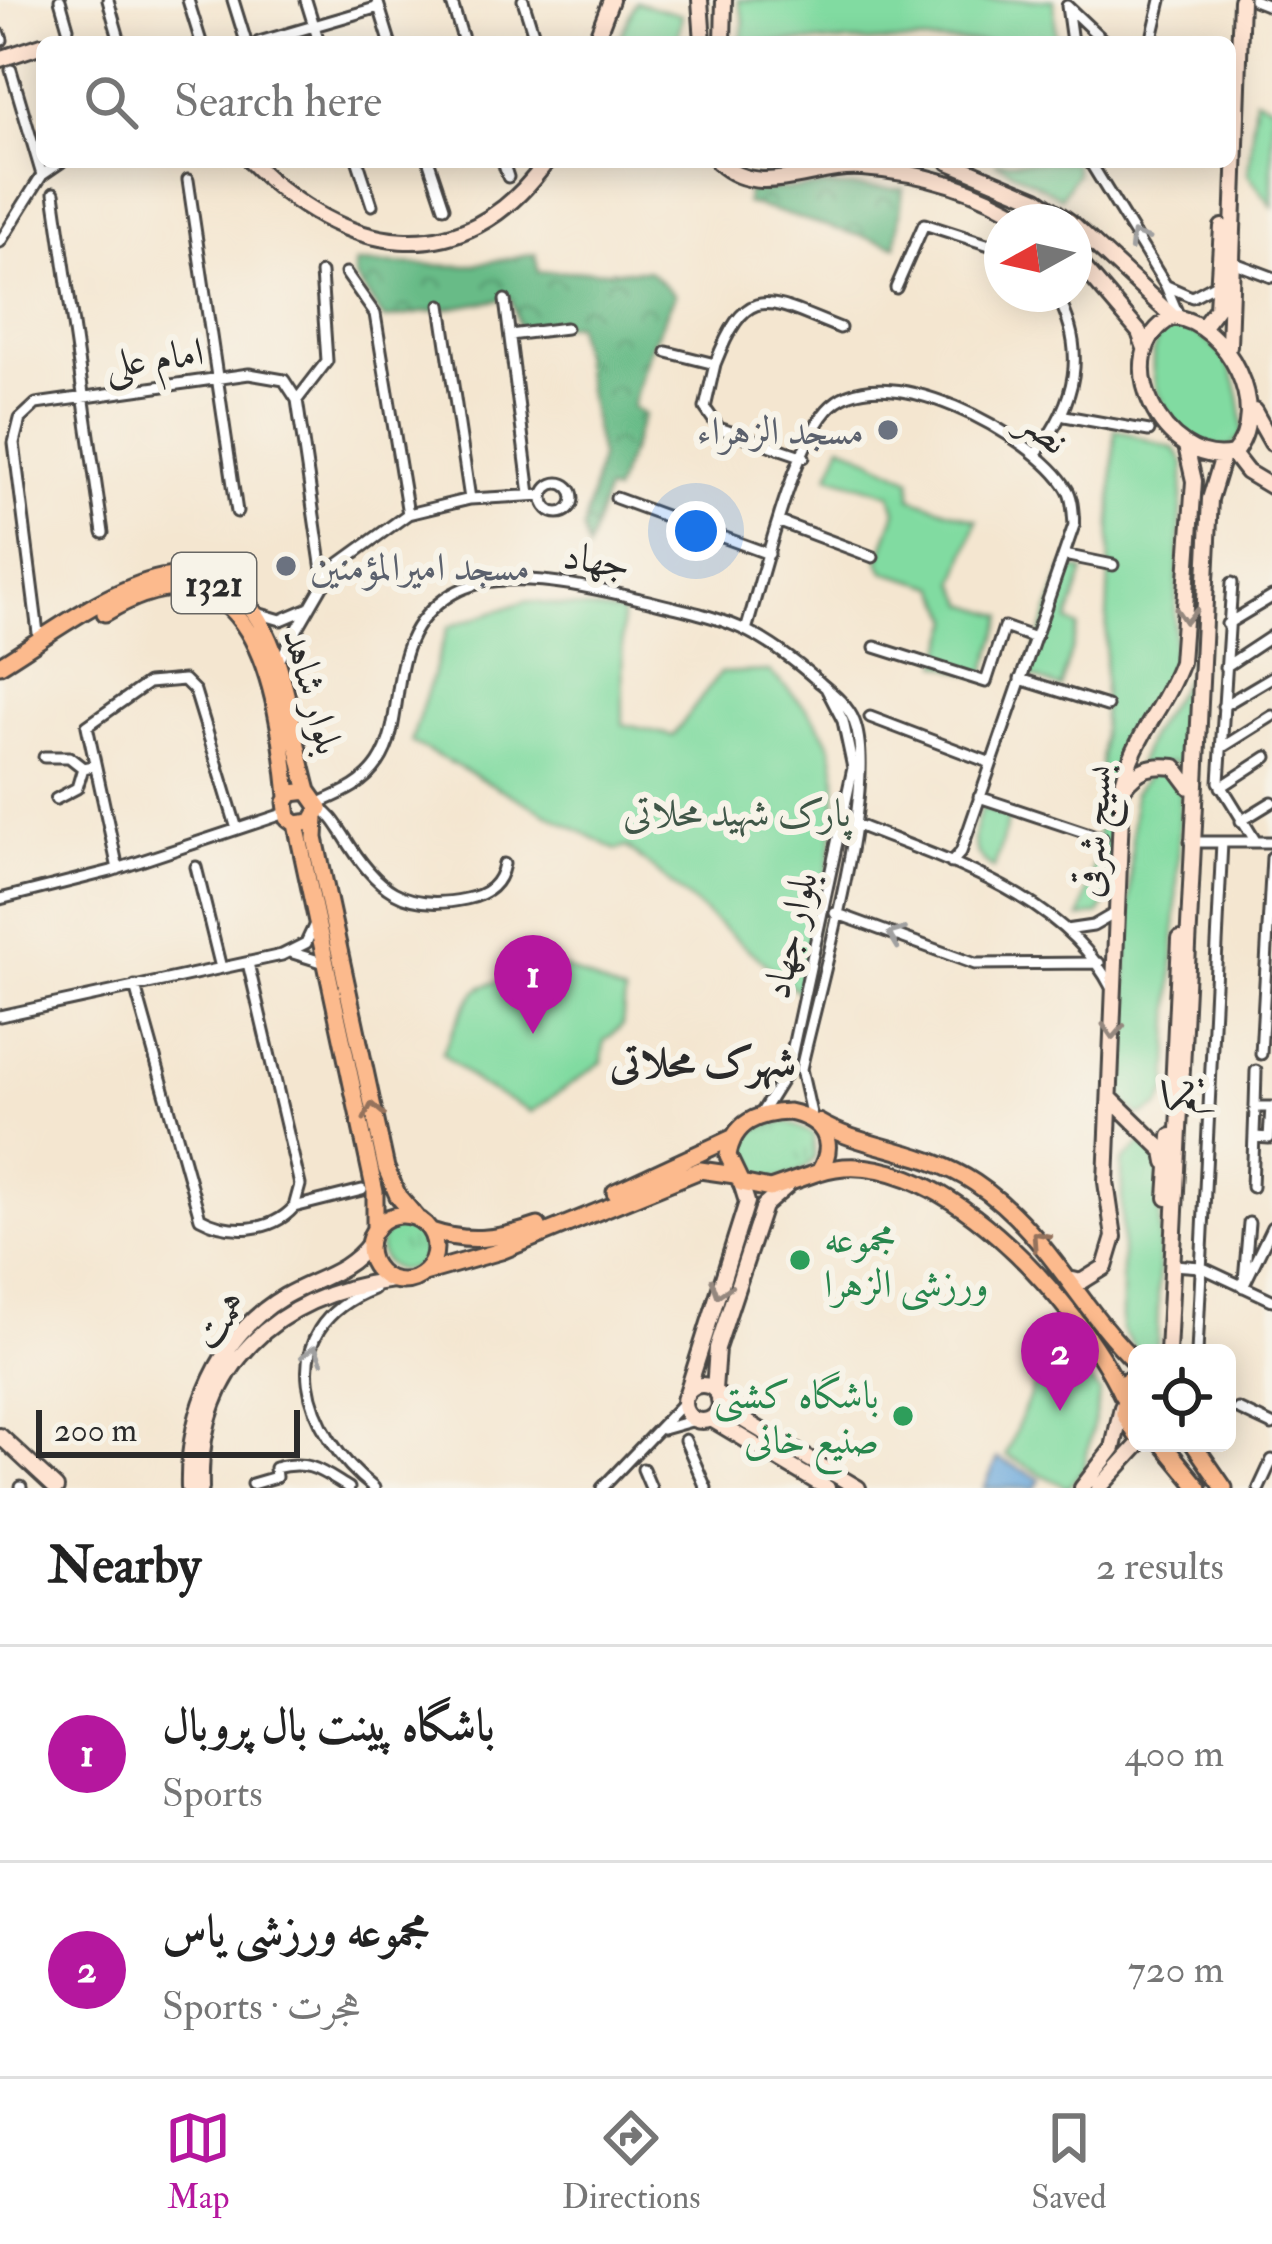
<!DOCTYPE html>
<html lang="en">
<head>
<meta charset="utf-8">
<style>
	:root { --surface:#fff; --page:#f6f6f6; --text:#222; --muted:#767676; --line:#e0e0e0; --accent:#b5179e }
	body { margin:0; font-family:"IM FELL Double Pica",Amiri,serif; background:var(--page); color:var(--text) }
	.controls { position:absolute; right:36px; bottom:36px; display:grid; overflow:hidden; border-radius:18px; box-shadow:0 6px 30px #0003 }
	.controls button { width:108px; height:108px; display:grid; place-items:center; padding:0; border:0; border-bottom:3px solid var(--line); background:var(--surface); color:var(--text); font:60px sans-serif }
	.compass { position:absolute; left:984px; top:204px; width:108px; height:108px; border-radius:50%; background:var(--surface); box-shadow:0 6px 30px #0003; rotate:262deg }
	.scale { position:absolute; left:36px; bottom:30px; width:264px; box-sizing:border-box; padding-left:12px; border:6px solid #2b2b2b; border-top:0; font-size:33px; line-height:42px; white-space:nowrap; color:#2b2b2b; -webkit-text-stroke:9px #f7f3e8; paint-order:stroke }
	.you { position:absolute; left:696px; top:531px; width:42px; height:42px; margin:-30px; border:9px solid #fff; border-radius:50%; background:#1a73e8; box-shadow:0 0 0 18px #1a73e833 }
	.badge { display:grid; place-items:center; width:78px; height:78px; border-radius:50%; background:var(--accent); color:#fff; font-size:39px; font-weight:700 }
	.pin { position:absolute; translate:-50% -99px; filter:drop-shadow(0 3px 6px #0008) }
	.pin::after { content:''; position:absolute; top:63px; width:42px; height:36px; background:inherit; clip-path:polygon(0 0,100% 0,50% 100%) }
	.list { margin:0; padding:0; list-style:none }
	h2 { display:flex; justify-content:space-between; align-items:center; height:156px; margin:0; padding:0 48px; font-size:51px }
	h2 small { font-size:39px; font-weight:400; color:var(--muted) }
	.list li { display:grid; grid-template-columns:78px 1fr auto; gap:36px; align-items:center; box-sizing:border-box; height:216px; padding:0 48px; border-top:3px solid var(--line) }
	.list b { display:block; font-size:45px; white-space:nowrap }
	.list p { margin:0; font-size:39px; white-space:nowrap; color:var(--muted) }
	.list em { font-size:39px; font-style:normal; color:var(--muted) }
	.icon { flex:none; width:66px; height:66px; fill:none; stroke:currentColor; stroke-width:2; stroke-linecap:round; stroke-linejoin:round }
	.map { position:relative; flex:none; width:1272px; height:1488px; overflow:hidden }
	.search { position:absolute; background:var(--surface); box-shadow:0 6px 30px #0003; left:36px; right:36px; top:36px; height:132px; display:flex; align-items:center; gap:30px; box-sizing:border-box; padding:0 42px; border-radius:18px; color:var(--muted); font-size:45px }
	.sheet { height:588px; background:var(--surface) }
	nav { display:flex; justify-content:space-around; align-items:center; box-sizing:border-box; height:168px; border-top:3px solid var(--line); background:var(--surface); font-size:33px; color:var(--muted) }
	nav a { display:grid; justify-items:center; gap:6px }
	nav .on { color:var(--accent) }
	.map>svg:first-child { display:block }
	.grass { fill:url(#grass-tufts); stroke:#568366; stroke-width:3 }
	.forest { fill:url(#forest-crowns); stroke:#4a7359; stroke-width:3 }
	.green { fill:#81dba1; stroke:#568366; stroke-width:3 }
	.water { fill:#6ba8dc; stroke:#4b6a84; stroke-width:3 }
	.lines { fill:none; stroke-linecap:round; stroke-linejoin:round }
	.street-casing { stroke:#494744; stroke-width:15 }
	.secondary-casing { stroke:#494744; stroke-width:20 }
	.primary-casing { stroke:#494744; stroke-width:21 }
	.street { stroke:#fff; stroke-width:9 }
	.secondary { stroke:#fee3d1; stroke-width:14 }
	.primary { stroke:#fcba8d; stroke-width:15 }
	.oneway { stroke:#a0a0a0 }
	.oneway2 { stroke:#94877e }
	.oneway3 { stroke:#94725c }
	.worship-dot { fill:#6b7280; stroke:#f7f3e8; stroke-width:4.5 }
	.leisure-dot { fill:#2e9e5b; stroke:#f7f3e8; stroke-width:4.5 }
	.labels { text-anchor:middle; stroke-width:12; stroke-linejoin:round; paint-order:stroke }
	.shield { fill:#f7f3e8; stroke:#686764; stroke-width:3 }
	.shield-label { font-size:36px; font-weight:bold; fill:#2b2b2b }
	.street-label { font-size:39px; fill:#2b2b2b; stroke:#f7f3e8 }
	.worship-label { font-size:39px; fill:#5b616d; stroke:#f7f3e8; text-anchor:end }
	.park-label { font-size:39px; fill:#405748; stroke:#f7f3e8 }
	.leisure-label { font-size:39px; fill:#27864d; stroke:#f7f3e8; text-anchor:start }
	.neighbourhood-label { font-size:42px; font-weight:bold; fill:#2b2b2b; stroke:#f7f3e8 }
</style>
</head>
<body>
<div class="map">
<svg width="1272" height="1488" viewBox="0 0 1272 1488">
	<defs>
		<pattern id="grass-tufts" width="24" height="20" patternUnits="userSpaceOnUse" patternTransform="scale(3)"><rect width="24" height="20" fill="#81dba1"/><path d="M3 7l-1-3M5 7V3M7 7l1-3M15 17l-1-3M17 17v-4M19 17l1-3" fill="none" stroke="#70bc8b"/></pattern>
		<pattern id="forest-crowns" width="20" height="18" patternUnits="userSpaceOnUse" patternTransform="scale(3)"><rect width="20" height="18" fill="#68bb87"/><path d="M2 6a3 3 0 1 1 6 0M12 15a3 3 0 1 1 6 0" fill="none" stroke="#56986f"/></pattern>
	</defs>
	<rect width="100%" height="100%" fill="#f7f3e8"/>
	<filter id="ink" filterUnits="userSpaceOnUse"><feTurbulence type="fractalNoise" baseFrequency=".00833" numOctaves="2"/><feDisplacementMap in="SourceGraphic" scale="24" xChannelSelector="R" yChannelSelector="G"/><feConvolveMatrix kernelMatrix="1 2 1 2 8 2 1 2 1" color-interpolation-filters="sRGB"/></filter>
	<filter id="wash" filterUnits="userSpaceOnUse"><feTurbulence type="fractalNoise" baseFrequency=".004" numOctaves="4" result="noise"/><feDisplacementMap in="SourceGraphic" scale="48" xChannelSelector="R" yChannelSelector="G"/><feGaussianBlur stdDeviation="2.7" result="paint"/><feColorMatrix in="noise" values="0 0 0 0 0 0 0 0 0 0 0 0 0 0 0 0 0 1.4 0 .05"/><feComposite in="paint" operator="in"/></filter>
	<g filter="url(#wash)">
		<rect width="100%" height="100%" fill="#f4e6d0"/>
		<path class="grass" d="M788,1122L813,1134L815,1158C798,1178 777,1183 752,1174L740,1152L744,1136L765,1124Z
			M380 1247a23 23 0 1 1 46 0a23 23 0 1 1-46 0Z"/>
		<path class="forest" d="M827,186L903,189L896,246L746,203L747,192Z
			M536,254L538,272L648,270L675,295L648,353L632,407L644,415L614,493L606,491L588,549L583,531L600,457L575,324L520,331L511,298L384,319L355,277V263L464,266Z"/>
		<path class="green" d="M738,0H1054L1056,42H741L744,21Z
			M636,2L682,15L677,42H618Z
			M1255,98L1272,105V206L1248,174Z
			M995,162H1074L1076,174L1061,197Z
			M1178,323C1230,347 1241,378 1243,434L1229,448L1194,442C1161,412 1141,373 1160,331Z
			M1115,429L1175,449L1184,463L1172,667L1117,757L1107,901L1099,914L1080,918L1097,852Z
			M842,444L911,479V498L977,520L956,582L967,604L1004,616L983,678L939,664L953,619L937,587L884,572L879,561L896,511L891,494L829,475Z
			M1201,547L1189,771L1173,762L1136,769L1150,734L1189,673Z
			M1065,566L1084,571L1068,621L1078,627L1060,688L1026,674Z
			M526,601L622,613L623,724L673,736L720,673L769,671C791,693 816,714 829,743C852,796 813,935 801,994L627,847L616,850L411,742L448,627Z
			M1160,772L1173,776L1181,795L1168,1088L1160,1106L1141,1116L1123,1102L1121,1086L1134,793L1149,774Z
			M982,807L1009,818L994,869C967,852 972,834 982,807Z
			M565,968L625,995L622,1026L604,1041L602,1062L531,1112L478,1084L442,1053C452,1034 461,1009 475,993C491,974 539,983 565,968Z
			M1142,1143L1157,1151L1161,1162L1157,1353H1138L1122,1330V1162Z
			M1052,1341L1100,1392L1084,1468L1068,1488L1006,1455Z"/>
		<path class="water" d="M998,1458L1040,1479L1035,1488H984Z"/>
	</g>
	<g filter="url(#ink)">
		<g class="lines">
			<defs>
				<path id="street" d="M60,0L68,28
					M108,0L120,42
					M188,0L201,42
					M233,0L246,42
					M306,0L319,42
					M377,0L390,42
					M451,0L464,42
					M523,0L536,42
					M1254,0L1272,7
					M1067,6L1105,42
					M1067,6L1072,42
					M0,34L2,40
					M1153,34L1161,0
					M259,42L379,7
					M11,70L42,175
					M358,162L372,205
					M429,162L444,207
					M503,162L508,177
					M1090,162L1166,286L1179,317
					M188,180L237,512
					M54,193L103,533
					M0,242L42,175L61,162
					M1232,262L1272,277
					M346,273L375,314L408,514
					M1167,286L1192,297L1220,282
					M896,288L924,224L1002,249
					M505,300L530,494
					M441,305L470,499
					M510,335L566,328
					M667,352L715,364L705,408L719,428L804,457
					M715,364C748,280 766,299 840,328
					M297,400L327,361L321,273
					M1065,416L1149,431
					M1037,452C1076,402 1088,351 1056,294
					M543 498a15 15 0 1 1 30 0a15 15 0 1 1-30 0Z
					M616,498L769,554
					M780,522L873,557
					M1064,555L1113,565
					M1232,583L1219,782L1256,842
					M257,613L281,620L307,609
					M1227,624L1272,597
					M747,627C763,574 793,449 827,410C879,349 1036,436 1067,489C1073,498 1073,513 1074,525L961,852L951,863
					M39,641L14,443L20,419L36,404L249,374L284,380L297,400L324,584
					M875,647L986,682L1004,627L1035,638
					M280,659L332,569L408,514L470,499L543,495
					M1225,667L1272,636
					M1020,679L1107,706
					M1223,706L1272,677
					M870,717L991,763
					M1221,748L1272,716
					M44,757H69L83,768
					M1221,787L1267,757
					M979,797L1102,838
					M56,799L77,788L83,768L93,766
					M319,803C342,793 363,785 378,763C411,715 379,638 452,594C500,565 589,587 640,599C723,619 752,623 818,681C831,692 848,705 854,721C880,785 817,994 801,1069L812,1118
					M320,808C332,816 336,824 344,836C376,889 404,912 466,899C487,895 500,885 504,864
					M1241,821L1272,802
					M855,824C946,861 1065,895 1112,989
					M1190,842H1272
					M196,867L221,968
					M118,869L87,726L148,683L184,680L195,691L237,829
					M0,899L111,871L286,813
					M835,913L975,964L1099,963
					M1066,930L1093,926L1119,911
					M293,953L325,963
					M135,986L200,1218C229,1234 271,1233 294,1207L300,1185L248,963
					M0,1016L282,955L306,943L315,924
					M1261,1054L1272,857
					M1256,1071L1255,1107H1272
					M762,1112L788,1070L853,768L843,721L826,688
					M1255,1137L1269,1138L1271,1107
					M1252,1187L1255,1107
					M294,1207L362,1190
					M1173,1265L1201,1267L1272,1300
					M1244,1281L1249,1223
					M1243,1287L1272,1227
					M373,1289C268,1330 305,1434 374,1488
					M1197,1353L1222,842
					M1238,1409L1272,1425
					M663,1429L695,1420
					M685,1440L706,1488
					M643,1469L651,1488
					M252,1484L276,1477L275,1468C309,1459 321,1471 349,1488
					M21,1487V1488
					M602,1488L684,1402
					M1259,1488L1272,1460"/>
				<path id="secondary" d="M700,0L703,42
					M595,42L611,0
					M723,42L724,0
					M0,59L42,45
					M251,162C341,253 462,281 546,162
					M718,162C760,201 813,164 862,168C922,172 980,189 1030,222
					M949,162L1037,199L1070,222
					M1074,225L1173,317
					M1074,256L1139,332L1145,348
					M1173,317C1228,323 1272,411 1233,454C1164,470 1105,353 1173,317Z
					M1204,325L1217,308L1222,227
					M1229,346L1241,0
					M1254,411L1272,443
					M1233,454L1247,472L1272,487
					M1124,787C1139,768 1152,764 1175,767L1190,787
					M1173,1090L1180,939
					M1111,1099L1164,1151L1166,1162
					M1167,1198L1171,1136
					M1073,1280L1081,1282L1105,1267L1114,1237L1106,1182L1122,789C1131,739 1165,708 1181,662L1194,481L1186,446
					M1168,1353L1210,499L1223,456
					M684 1403a18 18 0 1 1 36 0a18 18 0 1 1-36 0Z
					M714,1390L717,1348L764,1206L787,1186
					M686,1396L747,1202L741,1183
					M719,1400L730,1412L858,1488
					M711,1419L827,1488
					M0,1436L56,1488
					M189,1488C187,1414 218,1335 285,1296C317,1278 348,1273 370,1243
					M201,1488C197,1365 276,1295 392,1280
					M1082,1488L1113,1448L1122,1407
					M1099,1488L1140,1443"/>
				<path id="primary" d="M105,613C252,525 278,688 288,797
					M0,665C78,618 210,503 269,640C289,687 294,742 308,791L320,808L312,822L296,824L288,818L286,802L292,793L308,791
					M316,818L315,838L386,1168L398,1196L416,1217
					M296,824L375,1192V1230
					M789,1112C823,1119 838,1141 819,1172L770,1189L741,1183L728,1156C733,1122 758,1113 789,1112Z
					M818,1122C863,1149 924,1149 975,1183C1046,1230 1077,1306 1137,1363
					M819,1172C932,1135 1079,1303 1122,1395
					M615,1192L732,1138
					M369 1248a33 33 0 1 1 66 0a33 33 0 1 1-66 0Z
					M431,1231C469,1244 500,1239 538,1226
					M424,1273L501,1251L700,1170L735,1175
					M1137,1373L1125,1382L1124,1414L1137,1436
					M1162,1443L1199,1488
					M1193,1443L1224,1488"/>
			</defs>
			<use href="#street" class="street-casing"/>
			<use href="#secondary" class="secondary-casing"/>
			<use href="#primary" class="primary-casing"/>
			<use href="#street" class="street"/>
			<use href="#secondary" class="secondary"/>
			<use href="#primary" class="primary"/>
		</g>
		<defs><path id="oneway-chevron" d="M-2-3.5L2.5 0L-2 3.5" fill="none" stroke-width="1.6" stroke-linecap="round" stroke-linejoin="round" transform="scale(3)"/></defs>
		<g class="oneway">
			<use href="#oneway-chevron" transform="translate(1137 239) rotate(-122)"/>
			<use href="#oneway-chevron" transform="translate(896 936) rotate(-159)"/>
			<use href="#oneway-chevron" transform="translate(313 1354) rotate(-75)"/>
		</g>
		<g class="oneway2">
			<use href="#oneway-chevron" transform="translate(1186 615) rotate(93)"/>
			<use href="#oneway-chevron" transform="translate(1113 1031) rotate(93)"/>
			<use href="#oneway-chevron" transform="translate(720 1289) rotate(108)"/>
		</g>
		<g class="oneway3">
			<use href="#oneway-chevron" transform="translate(373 1111) rotate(-102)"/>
			<use href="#oneway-chevron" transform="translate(1039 1239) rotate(-132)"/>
		</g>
	</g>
	<g class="worship-dot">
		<circle cx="888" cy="430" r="12"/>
		<circle cx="286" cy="566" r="12"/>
	</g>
	<g class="leisure-dot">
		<circle cx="800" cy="1260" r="12"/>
		<circle cx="903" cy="1416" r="12"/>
	</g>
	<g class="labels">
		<rect class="shield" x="172" y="553" width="84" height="60" rx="9"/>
		<g class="shield-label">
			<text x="214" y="596">1321</text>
		</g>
		<g class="street-label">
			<text transform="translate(154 357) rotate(-8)" y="14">امام علی</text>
			<text transform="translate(1045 430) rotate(38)" y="14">نصر</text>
			<text transform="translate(597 559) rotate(9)" y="14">جهاد</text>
			<text transform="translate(314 691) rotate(74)" y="14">بلوار شاهد</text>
			<text transform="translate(1092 831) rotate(-85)" y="14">بسیج شرقی</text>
			<text transform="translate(789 935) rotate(-77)" y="14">بلوار جهاد</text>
			<text transform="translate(1179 1096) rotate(-87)" y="14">یکم</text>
			<text transform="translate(219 1319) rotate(-50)" y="14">همت</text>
		</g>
		<g class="worship-label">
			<text x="864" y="444">مسجد الزهراء</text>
			<text x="310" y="580" text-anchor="start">مسجد امیرالمؤمنین</text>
		</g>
		<g class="park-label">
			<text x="737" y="826">پارک شهید محلاتی</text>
		</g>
		<g class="leisure-label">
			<text x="824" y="1252">مجموعه<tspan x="824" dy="45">ورزشی الزهرا</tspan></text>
			<text x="879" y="1408" text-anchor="end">باشگاه کشتی<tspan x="879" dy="45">صنیع خانی</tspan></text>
		</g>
		<g class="neighbourhood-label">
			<text x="703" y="1076">شهرک محلاتی</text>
		</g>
	</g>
</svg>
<div class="controls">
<button><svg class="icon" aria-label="locate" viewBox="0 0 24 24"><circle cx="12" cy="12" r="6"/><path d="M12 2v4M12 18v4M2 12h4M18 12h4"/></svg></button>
</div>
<svg class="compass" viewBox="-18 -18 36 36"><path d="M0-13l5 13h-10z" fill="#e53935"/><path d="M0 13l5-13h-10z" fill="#767676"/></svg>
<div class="scale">200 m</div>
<div class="you"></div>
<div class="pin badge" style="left:533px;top:1034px">1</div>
<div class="pin badge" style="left:1060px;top:1411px">2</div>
<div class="search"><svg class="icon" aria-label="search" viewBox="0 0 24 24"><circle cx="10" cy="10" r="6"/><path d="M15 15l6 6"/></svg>Search here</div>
</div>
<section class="sheet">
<h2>Nearby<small>2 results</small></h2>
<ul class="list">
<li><span class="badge">1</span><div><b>باشگاه پینت بال پروبال</b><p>Sports</p></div><em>400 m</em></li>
<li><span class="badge">2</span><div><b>مجموعه ورزشی یاس</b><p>Sports · هجرت</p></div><em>720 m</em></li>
</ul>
</section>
<nav>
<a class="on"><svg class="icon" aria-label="map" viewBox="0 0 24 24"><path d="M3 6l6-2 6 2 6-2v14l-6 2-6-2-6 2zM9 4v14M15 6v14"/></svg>Map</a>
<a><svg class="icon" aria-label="directions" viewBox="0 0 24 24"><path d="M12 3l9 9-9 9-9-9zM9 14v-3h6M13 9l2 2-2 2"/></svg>Directions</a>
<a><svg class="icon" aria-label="saved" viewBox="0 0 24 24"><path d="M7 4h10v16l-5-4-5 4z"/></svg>Saved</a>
</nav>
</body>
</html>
